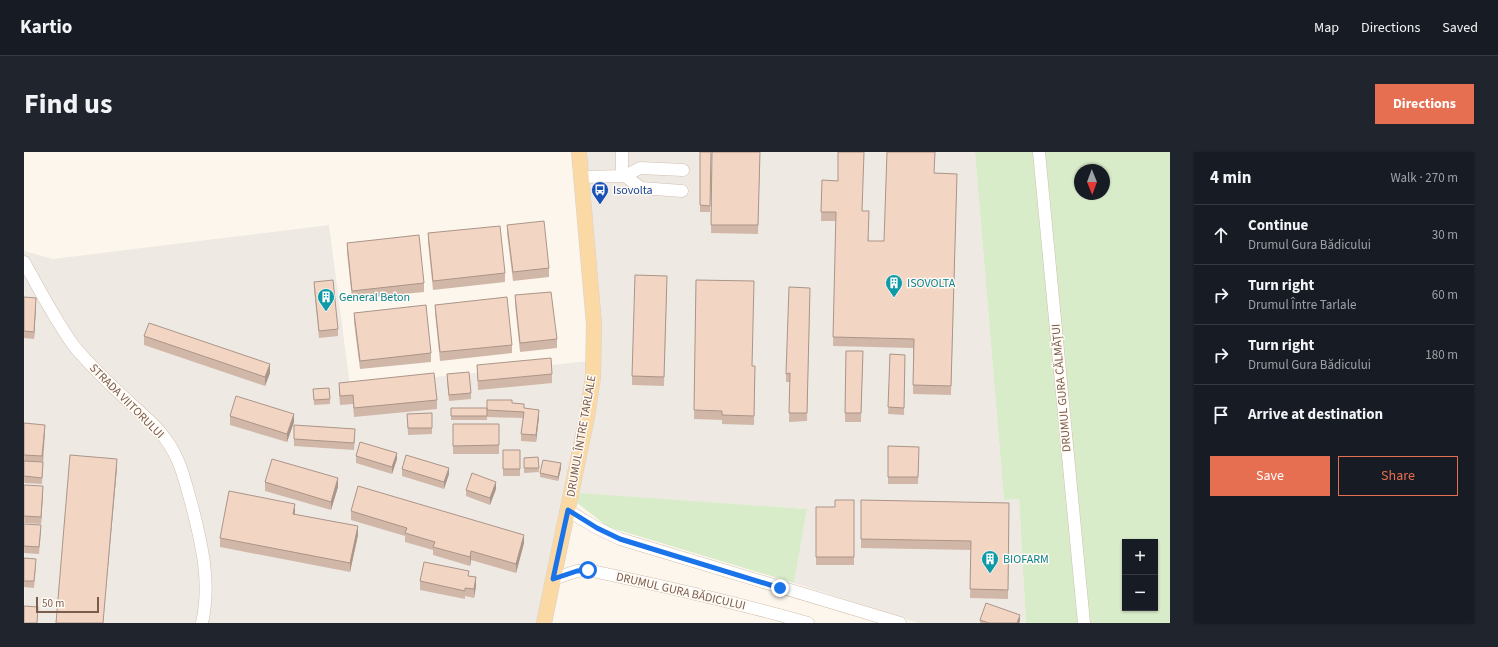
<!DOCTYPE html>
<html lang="en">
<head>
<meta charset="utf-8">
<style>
	:root { --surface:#171b24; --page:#20242c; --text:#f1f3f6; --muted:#9ea1a6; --line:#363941; --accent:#e76f51 }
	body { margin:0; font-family:"Source Sans 3",sans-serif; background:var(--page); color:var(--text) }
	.controls { position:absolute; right:12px; bottom:12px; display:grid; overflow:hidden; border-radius:0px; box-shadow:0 1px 3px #0004 }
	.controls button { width:36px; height:36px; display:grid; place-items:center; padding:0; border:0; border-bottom:1px solid var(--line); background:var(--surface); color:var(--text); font:20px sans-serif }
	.compass { position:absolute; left:1050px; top:12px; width:36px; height:36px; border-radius:50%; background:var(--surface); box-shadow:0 1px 3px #0004; rotate:179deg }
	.scale { position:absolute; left:12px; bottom:10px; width:63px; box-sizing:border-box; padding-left:4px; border:2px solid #7a5c4d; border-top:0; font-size:11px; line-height:14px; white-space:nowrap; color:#7a5c4d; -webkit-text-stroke:3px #fffaf3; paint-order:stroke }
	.stop { position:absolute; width:12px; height:12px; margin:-9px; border:3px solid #1a73e8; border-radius:50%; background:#fff }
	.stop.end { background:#1a73e8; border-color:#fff; box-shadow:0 1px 4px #0008 }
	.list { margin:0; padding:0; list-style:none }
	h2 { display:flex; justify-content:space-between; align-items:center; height:52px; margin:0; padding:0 16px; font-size:17px }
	h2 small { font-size:13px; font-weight:400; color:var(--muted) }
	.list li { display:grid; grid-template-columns:26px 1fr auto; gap:12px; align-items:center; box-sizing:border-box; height:60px; padding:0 16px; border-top:1px solid var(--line) }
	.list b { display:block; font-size:15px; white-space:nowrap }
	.list p { margin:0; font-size:13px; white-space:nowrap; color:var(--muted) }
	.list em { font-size:13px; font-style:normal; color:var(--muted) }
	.actions { display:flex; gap:8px; padding:12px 16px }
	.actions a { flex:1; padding:9px 0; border:1px solid var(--accent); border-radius:0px; text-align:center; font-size:14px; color:var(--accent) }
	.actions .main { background:var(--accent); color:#fff }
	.icon { flex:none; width:22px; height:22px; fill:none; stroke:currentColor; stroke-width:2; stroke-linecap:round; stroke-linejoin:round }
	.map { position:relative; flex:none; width:1146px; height:471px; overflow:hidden; border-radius:0px }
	header { display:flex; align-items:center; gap:24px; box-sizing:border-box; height:56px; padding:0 20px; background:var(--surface); border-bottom:1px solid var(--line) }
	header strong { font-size:19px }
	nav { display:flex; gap:22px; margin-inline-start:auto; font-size:14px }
	.intro { display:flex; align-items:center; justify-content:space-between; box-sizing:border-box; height:96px; padding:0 24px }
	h1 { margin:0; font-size:28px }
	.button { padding:10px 18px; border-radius:0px; background:var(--accent); color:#fff; font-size:14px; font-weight:700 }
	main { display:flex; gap:24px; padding:0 24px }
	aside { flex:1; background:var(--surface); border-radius:0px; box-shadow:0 1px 3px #0004 }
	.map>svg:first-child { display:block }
	.industrial { fill:#efe9e4 }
	.green { fill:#d8ecc9; fill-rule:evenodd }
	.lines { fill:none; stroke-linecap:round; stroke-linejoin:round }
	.minor-casing { stroke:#d1beb0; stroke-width:13 }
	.major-casing { stroke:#dad1cd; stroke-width:16 }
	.minor { stroke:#fff; stroke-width:12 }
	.major { stroke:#fbd9a5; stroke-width:15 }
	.wall { fill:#d1b7a8 }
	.shaded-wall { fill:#aa9588 }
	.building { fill:#f3d5c3; stroke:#aa9588 }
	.route { stroke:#1a73e8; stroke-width:5 }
	.labels { text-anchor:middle; stroke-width:3; stroke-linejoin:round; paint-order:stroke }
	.transit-label { font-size:12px; fill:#164399; stroke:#fffaf3; text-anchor:start }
	.culture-label { font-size:12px; fill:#0d838f; stroke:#fffaf3; text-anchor:start }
	.street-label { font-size:12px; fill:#7a5c4d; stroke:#fffaf3 }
</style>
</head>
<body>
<header>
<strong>Kartio</strong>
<nav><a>Map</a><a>Directions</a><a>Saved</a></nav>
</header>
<div class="intro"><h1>Find us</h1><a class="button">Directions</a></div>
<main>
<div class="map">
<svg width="1146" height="471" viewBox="0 0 1146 471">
	<rect width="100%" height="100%" fill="#fdf6ec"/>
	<path class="industrial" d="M549,0H951L980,348L995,347L1002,471H894L770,431L783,357L555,342L526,471H0V99L29,107L305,73L326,234L565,209L562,148Z"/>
	<path class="green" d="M951,0H1146V471H1002L995,347L980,348ZM1056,18H1080V42H1056ZM1101,390H1131V456H1101Z
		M555,341L783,357L770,431L584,375L553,351Z"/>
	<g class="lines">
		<defs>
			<path id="minor" d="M1015,0L1060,471
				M598,2V24
				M601,24L617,36L658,39
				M558,25L601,24L616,16L659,18
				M0,110C16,138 31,168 50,194C67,215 88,234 108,253C117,261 128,270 136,280C156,303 160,326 168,354C178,393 187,431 178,471
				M543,358L573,376L596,387L876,471
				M529,427L553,419L564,418C638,434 711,450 784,471"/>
			<path id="major" d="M520,471L563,265L569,225L570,172L555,0"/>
		</defs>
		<use href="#minor" class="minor-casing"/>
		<use href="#major" class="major-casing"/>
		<use href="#minor" class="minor"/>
		<use href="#major" class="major"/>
	</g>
	<path class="wall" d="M676,0H687L686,60H676Z
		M688,0H736L734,82L687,81Z
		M910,21L933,22L927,243L889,242V196L809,194L812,69H797L798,28L839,59L845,89H860Z
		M483,73L525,116V125L489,129L483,81Z
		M404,81L481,121V130L409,138L404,90Z
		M323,91L400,131V140L328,147L323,100Z
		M672,128L728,214H731L730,273L698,272V268L670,267Z
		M290,130L314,177V184L295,186L290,136Z
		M643,133L640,234L608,233V224Z
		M491,143L533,187V196L496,200L491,152Z
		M786,144L783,269L765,270L766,230H762V222Z
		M0,145L12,153L10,187L0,186Z
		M411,153L488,193V201L416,209L411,161Z
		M330,161L407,201V210L336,217L330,170Z
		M120,184L246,221L241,234L120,193Z
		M822,199H839L837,270H821Z
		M866,202L881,203L880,263L864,262Z
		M453,213L528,222V231L454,238Z
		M423,222L447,241V247L425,249L423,229Z
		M315,231L413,248V257L330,265L329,252L316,253L315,240Z
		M289,237L306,247V252L290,253Z
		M463,248L488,251L500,256L515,265L512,290L497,289V282L499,266L463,265Z
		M427,256H463V268H427Z
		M408,261V282L384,283L383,262Z
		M206,264L270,270L263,290L206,273Z
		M0,271L21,279L18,332L0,331Z
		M429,272H475V302H429Z
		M331,284L330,298L270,294V287Z
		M864,294L895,295L894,332H864Z
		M479,298H496V324H479Z
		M332,304L373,307L368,322L332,311Z
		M514,305L515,320L500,321V306Z
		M537,316L534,329L516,325V321Z
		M378,317L425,322L420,337L378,324Z
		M241,330L314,335L307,358L241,339Z
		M0,333L19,341L17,372L0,371Z
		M472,337L466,353L442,344V338Z
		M830,348V413H792V355H811Z
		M837,348L985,351L984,447L946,446L947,398L837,396Z
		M327,359L500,391L492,421L447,408L446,414L409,403V398L381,390V384L327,368Z
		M271,360V362L334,383L326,420L196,395V386Z
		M0,372L17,380L15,402L0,401Z
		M0,406L12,414L10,436L0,435Z
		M445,424L452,434L450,446L441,444V447L396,438V429Z
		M956,468L996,469L995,471H956Z"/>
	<path class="shaded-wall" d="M12,146V153L10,187V180Z
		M246,212V221L241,234V225Z
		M515,258V265L512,290V283Z
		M270,262V270L263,290V282Z
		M21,273V279L18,311V304Z
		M373,301V307L368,322V315Z
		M93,307V316L79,471Z
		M537,311V316L534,329V325Z
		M425,316V322L420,337V330Z
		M314,326V335L307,358V350Z
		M472,330V337L466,353V346Z
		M19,334V341L17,372V365Z
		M271,352V360L269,370V362Z
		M334,374V383L326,420V411Z
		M500,383V391L492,421V412Z
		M447,399V408L446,414V405Z
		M452,425V434L450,446V437Z
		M996,463V469L995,471H993Z"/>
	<path class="building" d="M676,0H687L686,54L676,53Z
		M688,0H736L734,73H687Z
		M814,0H840L838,59H845L844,89H860L863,0H911L910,21L933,22L927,234L889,233L890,187L809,185L812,60H797L798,28L814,29Z
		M520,69L525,116L489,120L483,73Z
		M476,74L481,121L409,129L404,81Z
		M395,83L400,131L328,139L323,91Z
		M611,123L643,124L640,225L608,224Z
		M309,128L314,177L295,179L290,130Z
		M672,128L730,129L728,214H731L730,264L698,263V259L670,258Z
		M765,135L786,136L783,261H765L766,221L762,222Z
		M527,140L533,187L496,191L491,143Z
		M0,145L12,146L10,180L0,179Z
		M483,145L488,193L416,200L411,153Z
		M402,153L407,201L336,209L330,161Z
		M125,171L246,212L241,225L120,184Z
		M822,199H839L837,261H821Z
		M866,202L881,203L880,256L864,255Z
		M527,206L528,222L454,229L453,213Z
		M445,220L447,241L425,243L423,222Z
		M410,221L413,248L330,256L329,243L316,244L315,231Z
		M305,236L306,247L290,248L289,237Z
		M212,244L270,262L263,282L206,264Z
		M463,248H488V251L500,252V256L515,258L512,283L497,282L500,260L463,258Z
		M427,256H463V264H427Z
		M408,261V276H384L383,262Z
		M0,271L21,273L18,304L0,303Z
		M429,272H475V293L429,294Z
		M270,273L331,277L330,291L270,287Z
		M336,290L373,301L368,315L332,304Z
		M864,294L895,295L894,325H864Z
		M479,298H496V317H479Z
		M46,303L93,307L79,471H32Z
		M382,303L425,316L420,330L378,317Z
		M514,305L515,316H500V306Z
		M248,307L314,326L307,350L241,330Z
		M519,308L537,311L534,325L516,321Z
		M0,309L19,310L18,326L0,324Z
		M448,321L472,330L466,346L442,338Z
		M0,333L19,334L17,365L0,364Z
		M334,334L500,383L492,412L447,399L446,405L409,395L411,390L381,381L383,376L327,359Z
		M205,339L271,352L269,362L334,374L326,411L196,386Z
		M811,348H830V405H792V355H811Z
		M837,348L985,351L984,438L946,437L947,389L837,387Z
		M0,372L17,373L15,395L0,394Z
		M0,406L12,407L10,429H0Z
		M400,410L445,419L444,424L452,425L450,437L441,436V439L396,429Z
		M962,451L996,463L993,471H965L956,468Z
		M0,454L14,455L13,471H0Z"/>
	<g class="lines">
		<path class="route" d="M564,418L553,419L529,427L544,358L573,376L596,387L756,436"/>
	</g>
	<defs>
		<symbol id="bus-pin" viewBox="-11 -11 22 30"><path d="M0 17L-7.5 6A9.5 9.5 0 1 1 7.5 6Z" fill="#1a4fb4" stroke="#fffaf3"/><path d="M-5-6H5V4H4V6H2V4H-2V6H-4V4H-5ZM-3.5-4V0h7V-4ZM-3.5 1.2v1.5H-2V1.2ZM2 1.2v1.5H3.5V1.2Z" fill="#fff"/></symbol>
		<symbol id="building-pin" viewBox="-11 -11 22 30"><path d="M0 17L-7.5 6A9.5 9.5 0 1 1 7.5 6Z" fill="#0f9aa8" stroke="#fffaf3"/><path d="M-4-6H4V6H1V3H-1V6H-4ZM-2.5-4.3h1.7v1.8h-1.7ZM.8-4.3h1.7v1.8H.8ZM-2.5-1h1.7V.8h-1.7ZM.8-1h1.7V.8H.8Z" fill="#fff"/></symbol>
	</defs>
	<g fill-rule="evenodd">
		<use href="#bus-pin" x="566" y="28" width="20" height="27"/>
		<use href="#building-pin" x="860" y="121" width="20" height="27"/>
		<use href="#building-pin" x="292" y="135" width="20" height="27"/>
		<use href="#building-pin" x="956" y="397" width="20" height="27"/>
	</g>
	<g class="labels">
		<g class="transit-label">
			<text x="589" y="42">Isovolta</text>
		</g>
		<g class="culture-label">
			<text x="883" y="135">ISOVOLTA</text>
			<text x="315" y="149">General Beton</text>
			<text x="979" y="411">BIOFARM</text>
		</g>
		<g class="street-label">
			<text transform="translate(1037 236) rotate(-95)" y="4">DRUMUL GURA CĂLMĂȚUI</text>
			<text transform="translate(103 249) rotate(45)" y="4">STRADA VIITORULUI</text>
			<text transform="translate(557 284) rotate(-80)" y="4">DRUMUL ÎNTRE TARLALE</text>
			<text transform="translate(657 439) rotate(13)" y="4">DRUMUL GURA BĂDICULUI</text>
		</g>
	</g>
</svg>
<div class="controls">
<button>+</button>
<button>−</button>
</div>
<svg class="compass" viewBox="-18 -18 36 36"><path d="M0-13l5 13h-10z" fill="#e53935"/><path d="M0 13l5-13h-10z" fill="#9ea1a6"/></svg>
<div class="scale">50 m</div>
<div class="stop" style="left:564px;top:418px"></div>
<div class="stop end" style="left:756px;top:436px"></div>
</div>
<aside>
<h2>4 min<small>Walk · 270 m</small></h2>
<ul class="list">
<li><svg class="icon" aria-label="ahead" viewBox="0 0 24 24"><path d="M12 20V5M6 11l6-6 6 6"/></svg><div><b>Continue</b><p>Drumul Gura Bădicului</p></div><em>30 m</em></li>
<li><svg class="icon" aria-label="right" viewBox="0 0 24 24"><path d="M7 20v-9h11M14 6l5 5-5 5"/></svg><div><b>Turn right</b><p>Drumul Între Tarlale</p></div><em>60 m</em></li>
<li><svg class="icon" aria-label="right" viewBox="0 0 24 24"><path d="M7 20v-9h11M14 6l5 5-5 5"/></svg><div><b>Turn right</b><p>Drumul Gura Bădicului</p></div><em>180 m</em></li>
<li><svg class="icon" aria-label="arrive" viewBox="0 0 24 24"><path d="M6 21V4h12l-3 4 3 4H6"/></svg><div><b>Arrive at destination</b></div></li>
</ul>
<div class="actions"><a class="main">Save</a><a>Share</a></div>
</aside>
</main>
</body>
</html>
